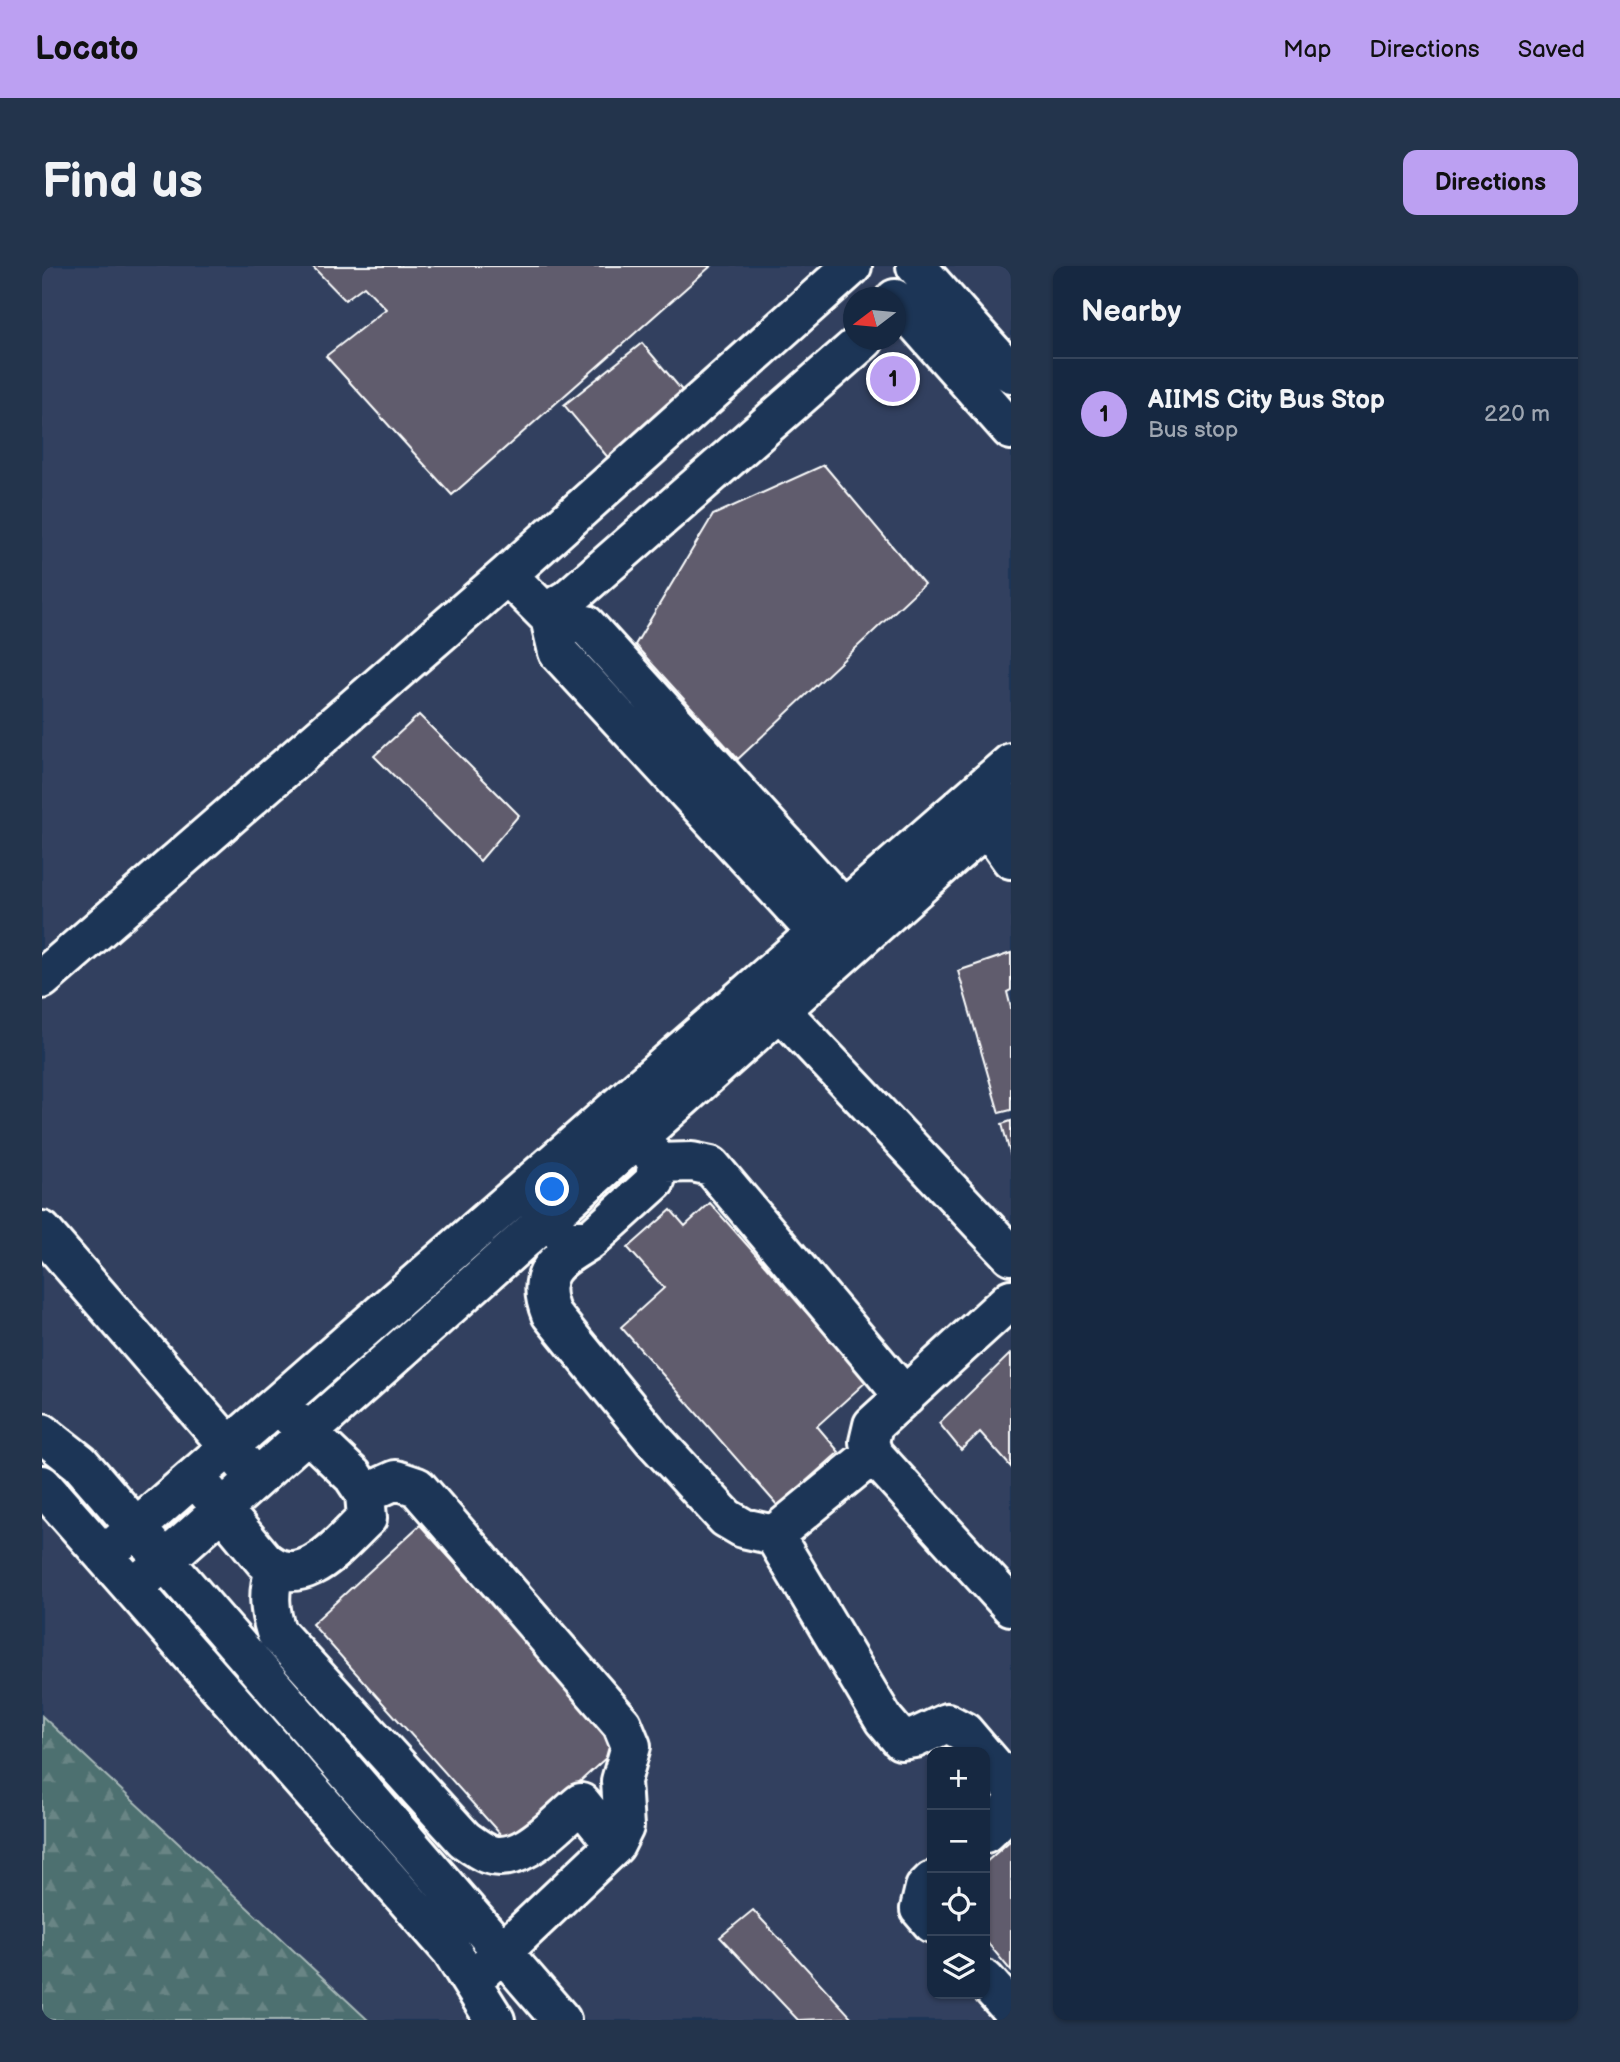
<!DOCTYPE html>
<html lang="en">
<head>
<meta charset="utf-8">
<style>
	:root { --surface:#162841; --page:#23344c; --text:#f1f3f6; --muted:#9ea6b1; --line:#35445a; --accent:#bca0f2 }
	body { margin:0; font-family:"Balsamiq Sans",sans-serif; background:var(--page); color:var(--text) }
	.controls { position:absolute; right:21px; bottom:21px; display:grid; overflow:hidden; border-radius:14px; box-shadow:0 2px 5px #0004 }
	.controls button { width:63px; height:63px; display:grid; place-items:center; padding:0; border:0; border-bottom:2px solid var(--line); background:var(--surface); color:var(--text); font:35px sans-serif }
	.compass { position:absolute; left:801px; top:21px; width:63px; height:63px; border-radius:50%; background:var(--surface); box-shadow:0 2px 5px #0004; rotate:254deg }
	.you { position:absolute; left:511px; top:924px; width:24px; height:24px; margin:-18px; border:5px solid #fff; border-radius:50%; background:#1a73e8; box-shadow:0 0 0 10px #1a73e833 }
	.badge { display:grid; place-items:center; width:46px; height:46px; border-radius:50%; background:var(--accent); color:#111; font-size:23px; font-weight:700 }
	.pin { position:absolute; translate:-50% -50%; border:4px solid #fff; box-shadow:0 2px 7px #0006 }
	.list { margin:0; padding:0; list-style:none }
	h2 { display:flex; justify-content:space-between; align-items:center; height:91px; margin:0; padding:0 28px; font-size:30px }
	h2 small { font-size:23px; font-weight:400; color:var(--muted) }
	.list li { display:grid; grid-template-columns:46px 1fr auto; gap:21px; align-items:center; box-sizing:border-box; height:112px; padding:0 28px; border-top:2px solid var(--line) }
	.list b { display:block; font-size:26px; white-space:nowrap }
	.list p { margin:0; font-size:23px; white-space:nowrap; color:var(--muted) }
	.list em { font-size:23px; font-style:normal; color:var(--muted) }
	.icon { flex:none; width:38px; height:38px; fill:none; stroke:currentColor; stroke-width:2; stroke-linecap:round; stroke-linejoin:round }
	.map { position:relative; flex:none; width:969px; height:1754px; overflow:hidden; border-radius:14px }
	header { display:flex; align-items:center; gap:42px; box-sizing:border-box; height:98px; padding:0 35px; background:var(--accent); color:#111 }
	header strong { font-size:33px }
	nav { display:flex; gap:38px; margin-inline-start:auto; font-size:24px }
	.intro { display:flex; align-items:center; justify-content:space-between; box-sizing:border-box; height:168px; padding:0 42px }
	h1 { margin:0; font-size:49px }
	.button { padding:18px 32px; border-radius:14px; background:var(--accent); color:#111; font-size:24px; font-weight:700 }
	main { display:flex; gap:42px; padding:0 42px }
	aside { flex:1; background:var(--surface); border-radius:14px; box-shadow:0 2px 5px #0004 }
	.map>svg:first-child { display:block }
	.built { fill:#31415e; fill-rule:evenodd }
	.forest { fill:url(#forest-firs); stroke:#a6b7b7; stroke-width:2 }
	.building { fill:#605c6d; stroke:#fff; stroke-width:2 }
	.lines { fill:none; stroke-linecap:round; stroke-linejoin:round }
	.minor-casing { stroke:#fff; stroke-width:44 }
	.minor { stroke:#1d3557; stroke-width:38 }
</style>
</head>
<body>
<header>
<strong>Locato</strong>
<nav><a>Map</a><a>Directions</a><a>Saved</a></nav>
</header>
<div class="intro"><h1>Find us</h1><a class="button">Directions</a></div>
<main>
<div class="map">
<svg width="969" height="1754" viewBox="0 0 969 1754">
	<defs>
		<pattern id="forest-firs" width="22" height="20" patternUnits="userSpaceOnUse" patternTransform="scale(1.75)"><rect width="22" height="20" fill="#4e6f6f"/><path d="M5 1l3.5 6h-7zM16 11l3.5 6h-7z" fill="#698585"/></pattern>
	</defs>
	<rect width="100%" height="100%" fill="#1d3557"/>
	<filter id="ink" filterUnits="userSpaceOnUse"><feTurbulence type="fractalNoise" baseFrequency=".0143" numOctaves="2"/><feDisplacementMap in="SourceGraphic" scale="14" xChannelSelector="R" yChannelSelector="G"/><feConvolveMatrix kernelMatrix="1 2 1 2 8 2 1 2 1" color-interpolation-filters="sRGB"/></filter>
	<g filter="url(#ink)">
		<path class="built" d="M0,0H969V1754H326L0,1450ZM811,32H853V74H811ZM890,1486H943V1728H890Z"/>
		<path class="forest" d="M0,1450L326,1754H0Z"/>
		<path class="building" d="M270,0H669L410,229L284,90L344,43L322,20L303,34Z
			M600,77L643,128L568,194L522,139Z
			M782,199L882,318L696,493L593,379L671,249Z
			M377,449L477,549L438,595L332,490Z
			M969,687V724L965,726L969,742V844L957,847L916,705Z
			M969,855V891L960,858Z
			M668,937L825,1115L775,1160L797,1186L736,1240L579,1061L622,1022L586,982L629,944L643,960Z
			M969,1087V1201L938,1166L919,1184L897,1157Z
			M378,1259L577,1480L468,1579L270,1358Z
			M969,1574V1705L943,1674V1597Z
			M711,1644L810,1752L756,1754L678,1671Z"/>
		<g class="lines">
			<defs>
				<path id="minor" d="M874,0L969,107
					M853,33L969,164
					M465,309L508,352L516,386L792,685
					M503,347L526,333L822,74
					M508,352L544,359L819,662
					M945,559L969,593
					M0,713L465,309L810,0
					M722,727L969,989
					M615,897L650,896L669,900L863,1131
					M0,965L203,1199
					M523,974H548L613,915L615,897L604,878
					M548,974C515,994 492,1006 509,1048L611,1173L684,1252L701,1262L732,1269L842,1454L859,1474L873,1472L905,1457L922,1466L939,1486
					M969,1033L831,1159L827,1176L831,1188L969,1340
					M0,1167L38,1197L519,1754
					M0,1219L409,1684L453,1754
					M163,1223L222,1294C261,1327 297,1278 325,1252L323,1228L311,1210L245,1147
					M323,1228L354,1214L375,1221L580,1458L589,1480L579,1515L582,1561L573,1579L441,1704
					M732,1269L831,1188
					M64,1288L969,497
					M233,1303C226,1326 227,1343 234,1366L422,1573C429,1578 438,1585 446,1588C480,1600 515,1556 539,1537L573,1579
					M93,1321L969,538
					M943,1490L969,1520
					M943,1567L969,1542
					M890,1615L883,1622L878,1643L890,1657
					M943,1714L969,1743"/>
			</defs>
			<use href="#minor" class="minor-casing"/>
			<use href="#minor" class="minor"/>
		</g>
	</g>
</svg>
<div class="controls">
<button>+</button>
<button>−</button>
<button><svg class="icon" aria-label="locate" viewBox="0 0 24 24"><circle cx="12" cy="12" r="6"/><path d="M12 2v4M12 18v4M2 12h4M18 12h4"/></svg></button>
<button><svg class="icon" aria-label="layers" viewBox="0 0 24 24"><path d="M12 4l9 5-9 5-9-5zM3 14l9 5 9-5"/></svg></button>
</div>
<svg class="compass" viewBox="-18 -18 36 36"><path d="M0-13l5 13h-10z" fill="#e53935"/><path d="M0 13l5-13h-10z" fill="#9ea6b1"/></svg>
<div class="you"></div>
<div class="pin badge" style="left:851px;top:113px">1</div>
</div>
<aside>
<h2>Nearby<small></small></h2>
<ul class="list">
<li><span class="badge">1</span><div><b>AIIMS City Bus Stop</b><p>Bus stop</p></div><em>220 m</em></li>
</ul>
</aside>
</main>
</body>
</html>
